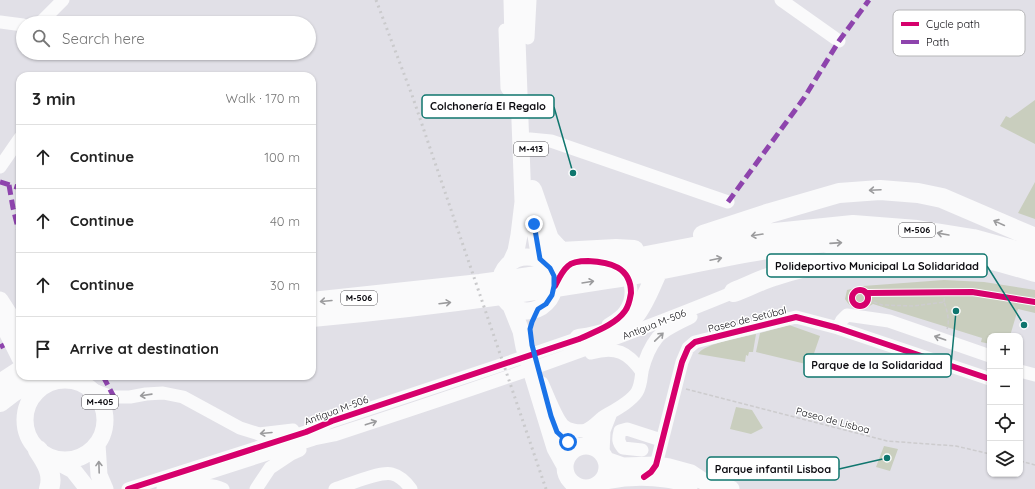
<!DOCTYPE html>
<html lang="en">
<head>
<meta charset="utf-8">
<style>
	:root { --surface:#fff; --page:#f2f2f2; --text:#222; --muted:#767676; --line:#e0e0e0 }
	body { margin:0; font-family:Quicksand,sans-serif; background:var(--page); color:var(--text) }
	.controls { position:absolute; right:12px; bottom:12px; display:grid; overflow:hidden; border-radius:8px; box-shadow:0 1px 3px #0004 }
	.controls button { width:36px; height:36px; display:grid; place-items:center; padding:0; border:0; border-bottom:1px solid var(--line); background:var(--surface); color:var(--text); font:20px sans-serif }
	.stop { position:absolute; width:12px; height:12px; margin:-9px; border:3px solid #1a73e8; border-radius:50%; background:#fff }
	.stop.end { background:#1a73e8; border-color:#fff; box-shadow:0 1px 4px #0008 }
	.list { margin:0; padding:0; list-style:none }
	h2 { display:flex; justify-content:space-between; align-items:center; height:52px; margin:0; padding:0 16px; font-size:17px }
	h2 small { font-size:13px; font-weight:400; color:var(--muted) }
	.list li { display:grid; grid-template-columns:26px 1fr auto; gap:12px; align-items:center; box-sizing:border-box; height:64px; padding:0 16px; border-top:1px solid var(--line) }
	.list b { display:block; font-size:15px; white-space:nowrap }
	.list em { font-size:13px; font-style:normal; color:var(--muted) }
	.icon { flex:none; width:22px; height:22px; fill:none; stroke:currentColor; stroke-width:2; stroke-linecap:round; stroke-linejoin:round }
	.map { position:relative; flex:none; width:1035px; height:489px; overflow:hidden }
	.search { position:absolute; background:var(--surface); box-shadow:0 1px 3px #0004; left:16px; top:16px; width:300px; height:44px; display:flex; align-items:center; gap:10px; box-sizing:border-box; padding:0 14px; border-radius:22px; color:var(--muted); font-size:15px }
	.panel { position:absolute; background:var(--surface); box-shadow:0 1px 3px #0004; left:16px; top:72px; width:300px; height:308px; border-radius:12px }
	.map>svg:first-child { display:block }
	.green { fill:#c9cebe }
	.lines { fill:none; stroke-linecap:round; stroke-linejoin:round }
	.path { stroke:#cdccce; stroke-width:1.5; stroke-dasharray:4 2; stroke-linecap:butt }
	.minor { stroke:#fafafb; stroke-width:13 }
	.major { stroke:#fafafb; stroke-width:17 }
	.highway { stroke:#fafafb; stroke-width:20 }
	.rail { stroke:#cacacc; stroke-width:3; stroke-dasharray:2 4; stroke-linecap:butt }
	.quiet { stroke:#8e44ad; stroke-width:5; stroke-dasharray:10 5; stroke-linecap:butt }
	.cycleway-casing { stroke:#fff; stroke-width:8 }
	.cycleway { stroke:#d6006c; stroke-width:6 }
	.oneway { stroke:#9b9b9d }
	.route { stroke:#1a73e8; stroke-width:5 }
	.labels { text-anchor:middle; stroke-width:3; stroke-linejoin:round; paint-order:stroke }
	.shield { fill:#fff; stroke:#565558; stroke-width:1 }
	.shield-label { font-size:9px; font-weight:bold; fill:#0d0c11 }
	.street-label { font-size:10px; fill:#0d0c11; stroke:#fff }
	.key { fill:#fff; stroke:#b6b6b8; stroke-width:1 }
	.key-label { font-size:11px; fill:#0d0c11 }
	.leader { fill:none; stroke:#0f766e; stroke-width:1.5 }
	.callout-dot { fill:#0f766e; stroke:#fff; stroke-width:1.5 }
	.callout { fill:#fff; stroke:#0f766e; stroke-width:1.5 }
	.callout-label { font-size:11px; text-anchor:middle; font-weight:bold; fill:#0d0c11 }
</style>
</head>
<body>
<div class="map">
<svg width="1035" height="489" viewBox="0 0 1035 489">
	<rect width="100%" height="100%" fill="#e1e0e7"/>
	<path class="green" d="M1035,100V144L1000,126L1006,116L1010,118Z
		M1035,182V219L1018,213Z
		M944,280L984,282L1035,290V313L1018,309L1010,336H990V344L981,342L982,338L873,304C862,311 852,311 845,299L847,290L863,286Z
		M789,325L820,336L810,365L756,352L760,333Z
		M756,334L753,352H749L748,356L746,355L745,362L698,354C705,343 743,337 756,334Z
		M736,407L752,410L763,428L751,434L730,429Z
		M884,446L898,449L890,471L876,467Z"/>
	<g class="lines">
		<path class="path" d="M868,300L882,305L913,306L944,302C947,309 950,322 947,329
			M944,302L945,292
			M686,389L887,441L956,446L990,454
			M1020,461L1035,465"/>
		<path class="minor" d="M510,0L511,40
			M781,0L839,41
			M0,22L23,25
			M40,23L63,0
			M505,30L507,88L512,94
			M528,38L530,0
			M530,139L551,141L728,202
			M0,167L20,138
			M608,325C614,321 621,317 625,311C634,299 633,280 622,271
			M838,328L842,320L847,315L889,321L990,356
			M591,353C616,346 628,352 642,372
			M1020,371L1035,375
			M21,380L30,402
			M542,383C547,393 556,418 563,425C568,430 579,432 586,430C593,427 597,422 603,417C613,411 631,402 637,392C641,385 641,378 642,371C645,359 649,348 657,338C663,330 682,322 691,317
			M89,388L112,397H130L146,394L163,393L183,397L240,428L259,434L293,430
			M584,446L595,433L601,421
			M642,450L623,448C618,442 618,439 620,431L627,429L661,440
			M603,453L604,431L611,413
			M651,471L656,465L682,362L688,348L695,342L796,317L838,328L990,379
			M185,488C197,486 211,483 223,489
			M128,489L306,432L332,421L492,368L585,336
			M163,489L180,482L314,439L334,435C469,391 603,346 734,292
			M256,489L270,468L291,454L300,450
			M335,489C348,485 379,471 392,474C400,476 406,482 411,489
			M593,489L594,487"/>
		<path class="major" d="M533,204L534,224L540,259
			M500 284a27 27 0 1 1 54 0a27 27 0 1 1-54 0Z
			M511,262L516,251L519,235L523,202L517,40L521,0
			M0,300L20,331
			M511,306L521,331L524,347L555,448L565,466
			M0,318L20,358
			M25 420a40 40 0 1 1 80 0a40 40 0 1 1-80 0Z
			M553,421C559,436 564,440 578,447
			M97,444L99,475L105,489
			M565 467a21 21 0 1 1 42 0a21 21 0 1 1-42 0Z
			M54,460L73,470L88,489
			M606,460L623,466L656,465L669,467L691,473L703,481L731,489
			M601,482C622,477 645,476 666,479C674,480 683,483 691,483"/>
		<path class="highway" d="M532,190L549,239L561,252
			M703,235L770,213L839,193L880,190L918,193L942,198L1035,238
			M541,260L550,255L561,252L616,249L634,250
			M734,292C747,287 761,280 774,276C822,260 873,254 923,258
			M312,302L480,284L558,273L756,235L853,225L917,230L973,239L1035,256
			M312,317C411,308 509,295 608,279C690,266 771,242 855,241C917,241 975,254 1035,272
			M579,339C598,336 623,331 635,315C647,300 653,279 662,262
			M0,384L20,371
			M0,402L13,392L41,376
			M38,450C46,462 54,474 49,489"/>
		<path class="rail" d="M376,0L412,95L546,489"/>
		<path class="quiet" d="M0,182L20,188
			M9,185L13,208L20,236
			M728,202L804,98L839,41L869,0
			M0,347L4,345
			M103,376L114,397"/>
		<defs>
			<path id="cycleway" d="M852 298a8 8 0 1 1 16 0a8 8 0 1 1-16 0Z
				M866,293L972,292L1035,302
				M644,477L651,472L656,465L682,362L688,348L695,342L796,317L838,328L990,379
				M128,489L306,432L332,421L579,339C594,332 615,325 625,311C629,306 630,299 631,293C631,267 610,262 588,261C582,261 573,261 568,266C562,271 558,280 555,286"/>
		</defs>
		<use href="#cycleway" class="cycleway-casing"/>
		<use href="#cycleway" class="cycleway"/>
	</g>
	<defs><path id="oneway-shaft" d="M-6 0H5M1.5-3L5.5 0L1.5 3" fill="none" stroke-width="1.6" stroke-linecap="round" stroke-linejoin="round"/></defs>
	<g class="oneway">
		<use href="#oneway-shaft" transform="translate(875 190) rotate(177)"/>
		<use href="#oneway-shaft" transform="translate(999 223) rotate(-155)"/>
		<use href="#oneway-shaft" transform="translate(943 234) rotate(-170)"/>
		<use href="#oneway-shaft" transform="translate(757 235) rotate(171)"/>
		<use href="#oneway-shaft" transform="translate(836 243) rotate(-4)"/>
		<use href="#oneway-shaft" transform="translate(716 259) rotate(-12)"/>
		<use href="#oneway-shaft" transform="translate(588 282) rotate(-9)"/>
		<use href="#oneway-shaft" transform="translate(326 301) rotate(175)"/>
		<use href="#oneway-shaft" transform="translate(445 303) rotate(-7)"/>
		<use href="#oneway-shaft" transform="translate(659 337) rotate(-44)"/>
		<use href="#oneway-shaft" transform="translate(940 338) rotate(-161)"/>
		<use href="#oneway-shaft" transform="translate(146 395) rotate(172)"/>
		<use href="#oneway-shaft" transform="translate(371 423) rotate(-18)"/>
		<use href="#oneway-shaft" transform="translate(266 433) rotate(175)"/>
		<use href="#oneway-shaft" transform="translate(99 467) rotate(-92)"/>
	</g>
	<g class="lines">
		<path class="route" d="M534,224L540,259L550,268L554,276V286L552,295L546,304L538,309L532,322L530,329L532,345L551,416L557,432L568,442"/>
	</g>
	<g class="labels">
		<g class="shield">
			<rect x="514" y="142" width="34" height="14" rx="3"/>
			<rect x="899" y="223" width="36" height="14" rx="3"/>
			<rect x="341" y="291" width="36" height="14" rx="3"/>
			<rect x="82" y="395" width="36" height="14" rx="3"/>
		</g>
		<g class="shield-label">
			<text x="531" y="152">M-413</text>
			<text x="917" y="233">M-506</text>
			<text x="359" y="301">M-506</text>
			<text x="100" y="405">M-405</text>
		</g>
		<g class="street-label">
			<text transform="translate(747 319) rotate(-14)" y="4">Paseo de Setúbal</text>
			<text transform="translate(654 324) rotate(-21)" y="4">Antigua M-506</text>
			<text transform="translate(336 410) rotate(-20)" y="4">Antigua M-506</text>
			<text transform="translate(833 420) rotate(15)" y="4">Paseo de Lisboa</text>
		</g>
	</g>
	<rect x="893" y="10" width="132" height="46" rx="6" class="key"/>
	<rect x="901" y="22" width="18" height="4" fill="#d6006c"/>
	<rect x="901" y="40" width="18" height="4" fill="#8e44ad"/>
	<g class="key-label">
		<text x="926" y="28">Cycle path</text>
		<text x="926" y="46">Path</text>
	</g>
	<path class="leader" d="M573 173L554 107M1024 325L987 266M956 311L951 365M887 458L839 469"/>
	<g class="callout-dot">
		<circle cx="573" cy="173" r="4"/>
		<circle cx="1024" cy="325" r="4"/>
		<circle cx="956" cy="311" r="4"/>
		<circle cx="887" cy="458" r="4"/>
	</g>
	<g class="callout">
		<rect x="422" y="95" width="132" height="23" rx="4"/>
		<rect x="767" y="254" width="220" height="23" rx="4"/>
		<rect x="804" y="354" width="147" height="23" rx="4"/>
		<rect x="707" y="457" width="132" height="23" rx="4"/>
	</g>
	<g class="callout-label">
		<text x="488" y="110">Colchonería El Regalo</text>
		<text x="877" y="270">Polideportivo Municipal La Solidaridad</text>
		<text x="877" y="369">Parque de la Solidaridad</text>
		<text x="773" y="473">Parque infantil Lisboa</text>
	</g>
</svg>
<div class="controls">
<button>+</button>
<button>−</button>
<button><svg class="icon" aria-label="locate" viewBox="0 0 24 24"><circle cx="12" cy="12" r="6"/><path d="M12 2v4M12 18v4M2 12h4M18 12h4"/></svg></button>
<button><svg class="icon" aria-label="layers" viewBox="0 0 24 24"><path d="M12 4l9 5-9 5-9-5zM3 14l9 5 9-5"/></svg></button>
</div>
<div class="stop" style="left:568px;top:442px"></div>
<div class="stop end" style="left:534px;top:224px"></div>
<div class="search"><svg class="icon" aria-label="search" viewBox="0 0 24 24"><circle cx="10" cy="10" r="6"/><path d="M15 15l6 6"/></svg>Search here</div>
<section class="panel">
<h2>3 min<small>Walk · 170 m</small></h2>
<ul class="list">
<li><svg class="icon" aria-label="ahead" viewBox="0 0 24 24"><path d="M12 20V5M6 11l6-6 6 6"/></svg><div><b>Continue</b></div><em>100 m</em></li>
<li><svg class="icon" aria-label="ahead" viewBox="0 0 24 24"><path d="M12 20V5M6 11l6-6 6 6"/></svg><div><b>Continue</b></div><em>40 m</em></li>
<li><svg class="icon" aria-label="ahead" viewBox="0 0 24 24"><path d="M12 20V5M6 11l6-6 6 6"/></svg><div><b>Continue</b></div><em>30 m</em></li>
<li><svg class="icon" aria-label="arrive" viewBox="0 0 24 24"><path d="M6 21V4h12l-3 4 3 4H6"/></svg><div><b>Arrive at destination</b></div></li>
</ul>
</section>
</div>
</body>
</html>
